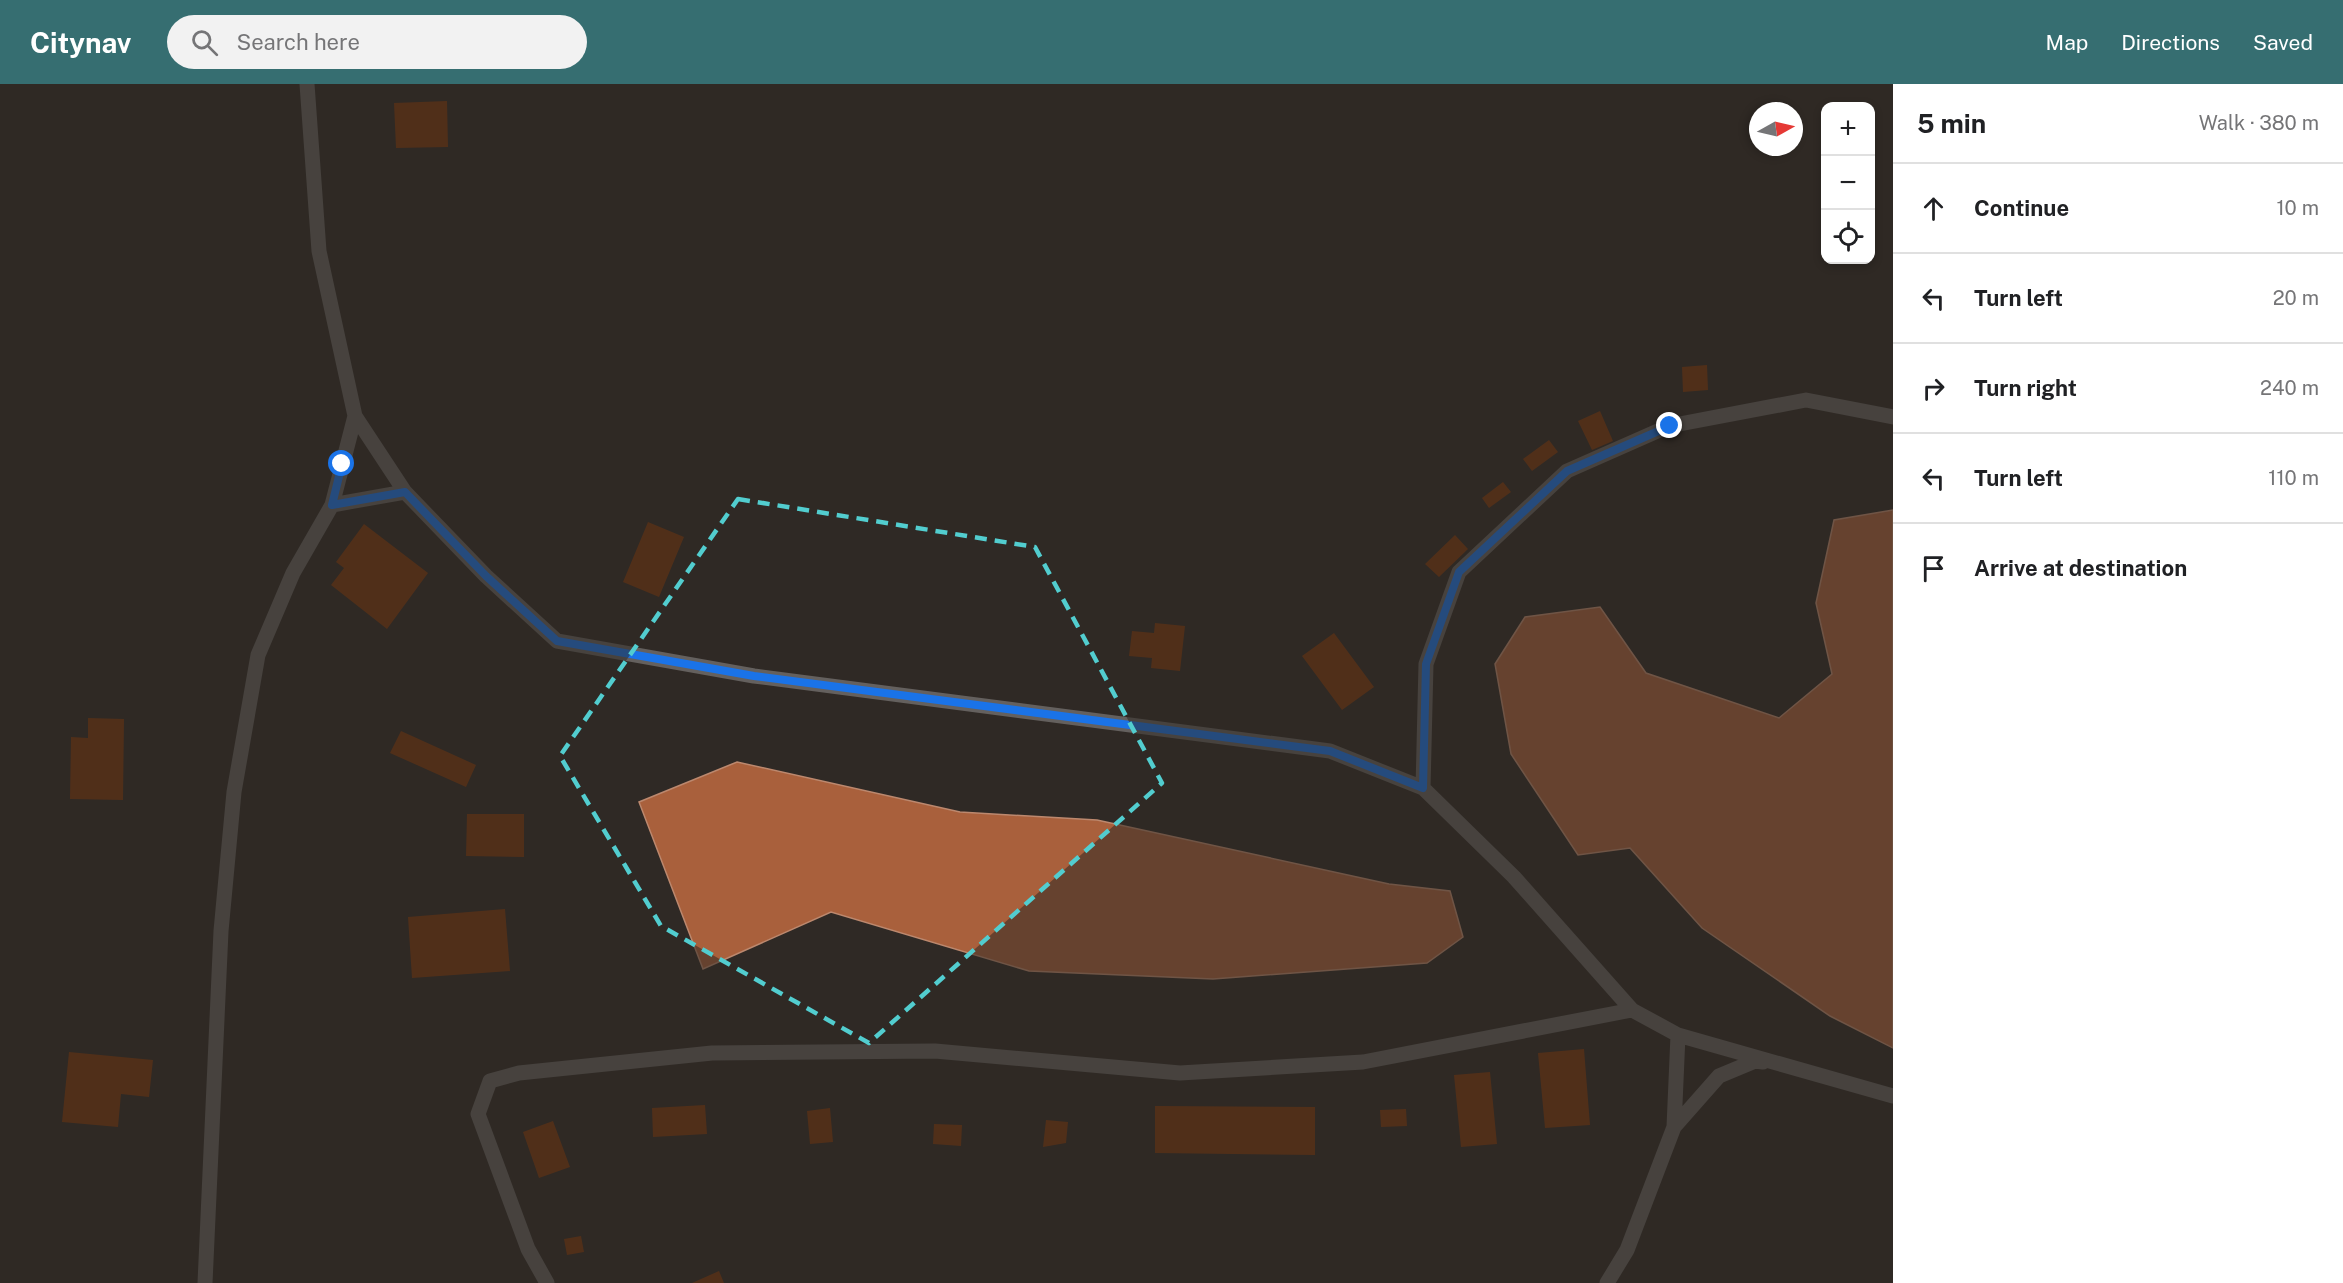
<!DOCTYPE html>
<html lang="en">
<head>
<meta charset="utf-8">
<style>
	:root { --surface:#fff; --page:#f2f2f2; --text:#202124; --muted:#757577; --line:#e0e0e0; --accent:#366e71 }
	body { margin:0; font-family:"Public Sans",sans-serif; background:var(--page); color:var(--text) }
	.controls { position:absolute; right:18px; top:18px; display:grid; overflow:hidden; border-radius:12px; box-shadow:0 3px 9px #0003 }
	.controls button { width:54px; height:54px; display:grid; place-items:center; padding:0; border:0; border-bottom:2px solid var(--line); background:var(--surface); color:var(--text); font:30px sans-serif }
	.compass { position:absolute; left:1749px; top:18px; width:54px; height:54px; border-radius:50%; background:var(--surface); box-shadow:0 3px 9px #0003; rotate:82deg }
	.stop { position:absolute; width:18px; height:18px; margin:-14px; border:4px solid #1a73e8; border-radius:50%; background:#fff }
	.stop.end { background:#1a73e8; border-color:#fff; box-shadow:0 2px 6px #0008 }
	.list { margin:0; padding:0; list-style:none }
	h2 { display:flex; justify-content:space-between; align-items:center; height:78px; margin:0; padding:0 24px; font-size:26px }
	h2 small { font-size:20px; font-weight:400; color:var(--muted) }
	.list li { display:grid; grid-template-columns:39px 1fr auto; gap:18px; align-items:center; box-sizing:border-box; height:90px; padding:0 24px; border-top:2px solid var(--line) }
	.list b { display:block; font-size:22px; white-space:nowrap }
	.list em { font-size:20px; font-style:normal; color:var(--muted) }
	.icon { flex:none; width:33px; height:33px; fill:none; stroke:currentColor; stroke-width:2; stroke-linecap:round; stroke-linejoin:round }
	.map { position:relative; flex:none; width:1893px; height:1199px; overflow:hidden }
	header { display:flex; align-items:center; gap:36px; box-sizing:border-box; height:84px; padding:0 30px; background:var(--accent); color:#fff }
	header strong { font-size:28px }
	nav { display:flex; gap:33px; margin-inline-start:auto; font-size:21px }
	.search { width:420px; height:54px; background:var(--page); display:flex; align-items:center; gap:15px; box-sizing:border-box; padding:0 21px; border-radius:33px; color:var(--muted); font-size:22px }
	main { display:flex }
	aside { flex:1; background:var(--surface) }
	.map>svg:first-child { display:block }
	.water { fill:#a9603c; stroke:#bc886e; stroke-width:1.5 }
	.building { fill:#79360d }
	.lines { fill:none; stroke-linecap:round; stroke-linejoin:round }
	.lane { stroke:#64605e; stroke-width:15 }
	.route { stroke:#1a73e8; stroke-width:8 }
	.marked { fill:none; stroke:#52cdcf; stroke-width:4.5; stroke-dasharray:12 8; stroke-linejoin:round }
</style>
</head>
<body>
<header>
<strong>Citynav</strong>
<div class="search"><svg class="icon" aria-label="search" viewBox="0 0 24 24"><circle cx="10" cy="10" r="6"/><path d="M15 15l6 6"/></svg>Search here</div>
<nav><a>Map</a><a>Directions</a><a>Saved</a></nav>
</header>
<main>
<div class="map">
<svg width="1893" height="1199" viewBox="0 0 1893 1199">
	<rect width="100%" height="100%" fill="#2f2925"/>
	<path class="water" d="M1893,426V964L1830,932L1702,844L1630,764L1578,771L1511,670L1495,580L1525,533L1600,523L1646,589L1779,634L1832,590L1816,519L1834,436Z
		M737,678L960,728L1097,736L1389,800L1450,807L1463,853L1427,879L1213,895L1029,887L831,828L703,885L639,718Z"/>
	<path class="building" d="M447,17L448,63L396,64L394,19Z
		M1707,281L1708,306L1683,308L1682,283Z
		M1600,327L1613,357L1592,366L1578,337Z
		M1549,356L1558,368L1532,387L1523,375Z
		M1503,398L1511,408L1489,424L1482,414Z
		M648,438L684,453L659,513L623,498Z
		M364,440L428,489L387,545L331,501L344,484L336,478Z
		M1455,451L1468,465L1439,493L1425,480Z
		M1155,539L1185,542L1180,587L1151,584L1152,574L1129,572L1132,547L1154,549Z
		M1334,549L1374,603L1342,626L1302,572Z
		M88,634L124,635L123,716L70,715L71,653L88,654Z
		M401,647L476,681L466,703L390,669Z
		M467,730H524V773L466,772Z
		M505,825L510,887L412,894L408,833Z
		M1584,965L1590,1041L1545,1044L1538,969Z
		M69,968L153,976L149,1013L121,1010L118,1043L62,1038Z
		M1490,988L1497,1060L1461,1063L1454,991Z
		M705,1021L707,1050L653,1053L652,1024Z
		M1155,1022L1315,1023V1071L1155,1069Z
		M830,1024L833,1058L810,1060L807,1027Z
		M1406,1025L1407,1042L1381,1043L1380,1026Z
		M1046,1036L1068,1038L1066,1059L1043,1063Z
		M553,1037L570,1083L539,1094L523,1048Z
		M934,1040L962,1041L961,1062L933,1060Z
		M581,1152L584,1168L567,1171L564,1155Z
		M719,1187L724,1199H692Z"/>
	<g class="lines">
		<path class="lane" d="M307,0L319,167L355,332L405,408L486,492L557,557L754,592L1330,667L1423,704L1514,793L1632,926L1678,951L1893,1012
			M332,421L355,332
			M1423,704L1426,580L1459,488L1567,387L1669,342L1806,316L1893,333
			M1674,1043L1678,951
			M205,1199L221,847L234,708L258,571L293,489L332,421L405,408
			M547,1199L528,1165L478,1030L490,997L519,989L712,969L935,967L1180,989L1363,978L1632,926
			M1607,1199L1627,1166L1674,1043L1719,992L1755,977L1763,978"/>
	</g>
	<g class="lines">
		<path class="route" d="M342,380L332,421L405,408L486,492L557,557L754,592L1330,667L1423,704L1426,580L1459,488L1567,387L1670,342"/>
	</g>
	<path d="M0 0H1893V1199H0ZM738,415L1035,463L1162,699L869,959L661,842L560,672Z" fill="#2f2925" fill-opacity=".55" fill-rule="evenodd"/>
	<path class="marked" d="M738,415L1035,463L1162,699L869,959L661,842L560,672Z"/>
</svg>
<div class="controls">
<button>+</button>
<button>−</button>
<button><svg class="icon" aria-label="locate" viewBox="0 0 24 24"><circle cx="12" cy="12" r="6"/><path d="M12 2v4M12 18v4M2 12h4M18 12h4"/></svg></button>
</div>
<svg class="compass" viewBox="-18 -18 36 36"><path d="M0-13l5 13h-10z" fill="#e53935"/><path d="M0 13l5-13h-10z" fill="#757577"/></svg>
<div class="stop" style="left:342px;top:380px"></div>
<div class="stop end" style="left:1670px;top:342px"></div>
</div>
<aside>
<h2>5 min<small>Walk · 380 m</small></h2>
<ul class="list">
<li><svg class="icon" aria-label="ahead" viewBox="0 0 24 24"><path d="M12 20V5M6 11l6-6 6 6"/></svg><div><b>Continue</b></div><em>10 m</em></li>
<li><svg class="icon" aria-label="left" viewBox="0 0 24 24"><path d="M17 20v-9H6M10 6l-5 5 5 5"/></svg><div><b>Turn left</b></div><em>20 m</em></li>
<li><svg class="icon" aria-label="right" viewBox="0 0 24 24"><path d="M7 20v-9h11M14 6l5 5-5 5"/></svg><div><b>Turn right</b></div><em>240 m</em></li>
<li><svg class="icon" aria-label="left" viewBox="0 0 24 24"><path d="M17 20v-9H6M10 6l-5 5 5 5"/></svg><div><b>Turn left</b></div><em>110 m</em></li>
<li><svg class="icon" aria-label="arrive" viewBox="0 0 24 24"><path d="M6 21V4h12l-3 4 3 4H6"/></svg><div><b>Arrive at destination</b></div></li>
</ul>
</aside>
</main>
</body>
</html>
